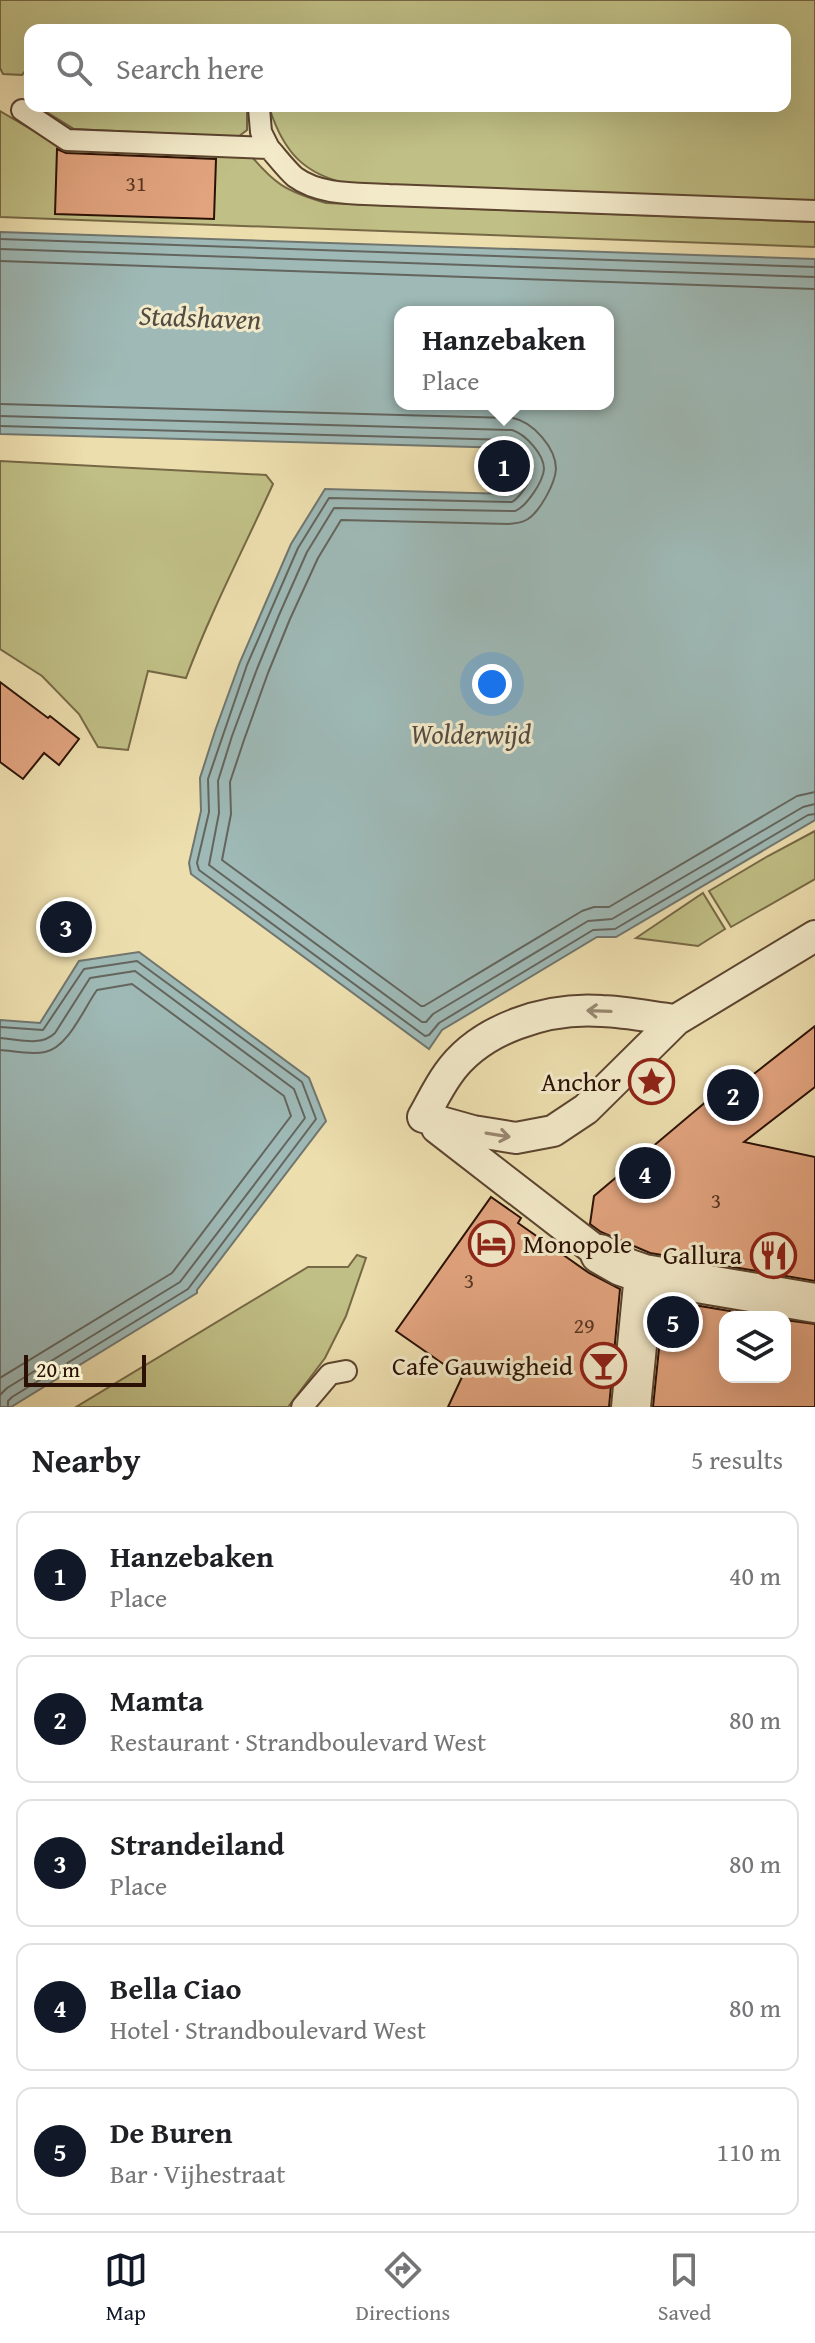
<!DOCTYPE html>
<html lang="en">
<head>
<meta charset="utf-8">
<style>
	:root { --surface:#fff; --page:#f2f2f2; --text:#202124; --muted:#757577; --line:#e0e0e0; --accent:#111827 }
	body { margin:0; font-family:"Gentium Book Plus",serif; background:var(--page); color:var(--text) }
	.controls { position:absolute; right:24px; bottom:24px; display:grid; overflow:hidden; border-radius:16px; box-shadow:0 8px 32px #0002 }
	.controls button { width:72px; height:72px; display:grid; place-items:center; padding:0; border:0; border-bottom:2px solid var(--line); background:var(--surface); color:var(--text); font:40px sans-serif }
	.scale { position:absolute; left:24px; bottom:20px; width:122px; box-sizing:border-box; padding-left:8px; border:4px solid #2b1105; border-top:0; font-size:22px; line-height:28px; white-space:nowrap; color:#2b1105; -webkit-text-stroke:6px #f3eaca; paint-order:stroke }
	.you { position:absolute; left:492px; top:684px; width:28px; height:28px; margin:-20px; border:6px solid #fff; border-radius:50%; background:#1a73e8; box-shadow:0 0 0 12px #1a73e833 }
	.badge { display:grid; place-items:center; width:52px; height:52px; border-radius:50%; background:var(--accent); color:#fff; font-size:26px; font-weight:700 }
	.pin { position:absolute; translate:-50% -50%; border:4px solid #fff; box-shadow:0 2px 8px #0006 }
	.popup { position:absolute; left:394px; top:306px; width:220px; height:104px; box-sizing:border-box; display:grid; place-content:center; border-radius:16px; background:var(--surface); filter:drop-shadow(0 2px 6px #0005); font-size:26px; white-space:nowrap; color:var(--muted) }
	.popup b { font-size:30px; color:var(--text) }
	.popup::after { content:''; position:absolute; left:50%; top:100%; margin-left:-16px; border:16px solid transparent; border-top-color:var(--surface) }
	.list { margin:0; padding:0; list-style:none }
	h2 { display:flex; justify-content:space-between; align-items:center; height:104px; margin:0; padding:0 32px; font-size:34px }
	h2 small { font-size:26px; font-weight:400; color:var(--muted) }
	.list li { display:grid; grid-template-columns:52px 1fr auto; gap:24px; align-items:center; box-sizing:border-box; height:128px; margin:0 16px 16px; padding:0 16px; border:2px solid var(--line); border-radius:16px }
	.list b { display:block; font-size:30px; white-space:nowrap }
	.list p { margin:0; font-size:26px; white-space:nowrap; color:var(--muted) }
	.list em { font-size:26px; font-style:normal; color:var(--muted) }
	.icon { flex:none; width:44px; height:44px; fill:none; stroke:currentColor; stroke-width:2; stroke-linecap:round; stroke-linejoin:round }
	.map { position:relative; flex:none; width:815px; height:1407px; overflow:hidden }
	.search { position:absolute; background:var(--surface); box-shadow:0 8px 32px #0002; left:24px; right:24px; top:24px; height:88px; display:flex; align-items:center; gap:20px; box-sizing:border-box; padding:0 28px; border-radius:16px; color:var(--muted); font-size:30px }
	.sheet { height:824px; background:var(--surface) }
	nav { display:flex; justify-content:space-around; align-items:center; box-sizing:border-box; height:112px; border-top:2px solid var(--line); background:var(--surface); font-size:22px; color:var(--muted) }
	nav a { display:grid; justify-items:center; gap:4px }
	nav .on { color:var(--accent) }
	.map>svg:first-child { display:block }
	.green { fill:#c0bf85; stroke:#766845; stroke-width:2 }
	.water { fill:#9eb9b6; stroke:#70766f; stroke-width:2; fill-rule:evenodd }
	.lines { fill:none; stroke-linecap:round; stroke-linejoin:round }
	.shore { stroke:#64655e; stroke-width:2 }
	.building { fill:#e2a47f; stroke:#2b1105; stroke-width:2 }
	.service-casing { stroke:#5c442f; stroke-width:24 }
	.pedestrian-casing { stroke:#5c442f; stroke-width:34 }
	.minor-casing { stroke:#5c442f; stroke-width:42 }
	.service { stroke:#f3eaca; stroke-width:20 }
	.pedestrian { stroke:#f3eaca; stroke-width:30 }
	.minor { stroke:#f3eaca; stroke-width:38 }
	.oneway { stroke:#998871 }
	.labels { text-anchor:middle; stroke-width:6; stroke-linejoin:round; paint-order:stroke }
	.number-label { font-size:22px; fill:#593624 }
	.poi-label { font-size:26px; fill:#2b1105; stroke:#f3eaca; text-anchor:end }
	.water-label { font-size:28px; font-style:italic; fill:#534c43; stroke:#f3eaca }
</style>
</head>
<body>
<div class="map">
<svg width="815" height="1407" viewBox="0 0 815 1407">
	<rect width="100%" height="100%" fill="#eddeae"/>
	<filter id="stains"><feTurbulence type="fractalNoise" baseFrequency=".0025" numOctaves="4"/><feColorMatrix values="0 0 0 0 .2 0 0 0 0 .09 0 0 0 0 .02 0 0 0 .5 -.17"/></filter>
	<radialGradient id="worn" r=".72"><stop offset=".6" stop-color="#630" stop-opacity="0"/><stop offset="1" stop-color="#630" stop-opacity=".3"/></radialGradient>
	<path class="green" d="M0,0H815V201L350,184C304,175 284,152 270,110L247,107V130L238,137L74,129L37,106H785V30H30V72L27,69L22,75L3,74L0,68Z
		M0,111L60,146L247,151C274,184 285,191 326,203L815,222V247L0,217Z
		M0,461L266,475L273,484C244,548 211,611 186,678L148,671L128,750L98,747L79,714L42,676L0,649Z
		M815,831V879L731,927L709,891L768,856Z
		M703,893L725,929L698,946L636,938Z
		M357,1255L366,1258L346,1316L325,1358L288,1407H76L308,1267H348Z"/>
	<path class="water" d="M0,232L815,259V820L616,937H597L442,1030L429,1049L191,874L189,863L201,811L200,778L215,731L240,662L291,544L325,489L511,494L526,468L511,448L0,434ZM400,312H608V404H400Z
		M139,952L309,1078L326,1121L197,1290V1293L11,1407H0V1020L40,1023L79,961Z"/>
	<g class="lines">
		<path class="shore" d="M0,239L815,267
			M0,249L815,277
			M0,261L815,289
			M0,404L513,418C533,422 556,448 556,469C555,484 540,511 528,519C522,523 516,523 509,524L341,520L318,558L290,619L268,673L244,740L230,782L231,814L222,860L421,1006H424L582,911L594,907H609L797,796L815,792
			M0,416L512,430C525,434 544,454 544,469C543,482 526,507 515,511L334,508L307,552L279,615L257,669L232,736L218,781L219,813L209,865L422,1022H426L433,1014L588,921L612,919L803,807L815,804
			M0,426L511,440C519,444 535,460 533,470C532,480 520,497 512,502L329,498L298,548L247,665L208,779L209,812L197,863L199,870L425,1036L429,1035L439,1023L593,930L615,929L808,815L815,814
			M0,1027L43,1030L84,969L137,961L302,1082L316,1119L188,1289L12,1397L8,1401V1407
			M0,1038C18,1039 41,1047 55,1033L90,978L135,971L294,1089L305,1118L180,1282L7,1388L0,1395
			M0,1050C14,1051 31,1055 45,1052C68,1048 84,1008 97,990L132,984L284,1096L291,1116L172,1273L0,1378"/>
	</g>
	<path class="building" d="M57,149L66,153L216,159L214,219L55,214Z
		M0,682L48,718L50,716L79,739L59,765L44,753L23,779L0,762Z
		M815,1026V1087L744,1142L815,1157V1281L650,1253L601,1232L590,1224L594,1196L708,1100L718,1102Z
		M491,1197L521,1218L518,1223L589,1273L620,1289L609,1407H448L462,1377L396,1331Z
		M664,1300L766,1317H725V1377H785V1320L815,1324V1407H653Z"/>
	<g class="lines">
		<defs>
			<path id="service" d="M259,108L261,132L269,148
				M22,110L67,140L269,148C277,157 286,169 295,177C321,196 358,193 389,195L815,211
				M302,1407L330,1374L346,1371"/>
			<path id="pedestrian" d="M423,1117L473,1131L516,1138L553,1131L586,1109L676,1020L815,936
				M423,1117C431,1103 438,1088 448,1074C480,1028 548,1007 602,1011C627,1012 651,1017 676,1020
				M437,1128L600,1254"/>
			<path id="minor" d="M600,1254L621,1266L644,1274L815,1303
				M631,1407L644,1274"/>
		</defs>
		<use href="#service" class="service-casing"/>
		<use href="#pedestrian" class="pedestrian-casing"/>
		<use href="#minor" class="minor-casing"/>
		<use href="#service" class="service"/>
		<use href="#pedestrian" class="pedestrian"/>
		<use href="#minor" class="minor"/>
	</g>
	<defs><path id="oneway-shaft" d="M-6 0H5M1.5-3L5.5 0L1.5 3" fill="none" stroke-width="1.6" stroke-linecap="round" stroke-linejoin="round" transform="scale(2)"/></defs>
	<g class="oneway">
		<use href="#oneway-shaft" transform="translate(599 1011) rotate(-178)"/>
		<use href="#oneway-shaft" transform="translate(498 1135) rotate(9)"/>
	</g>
	<defs>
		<symbol id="sight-ring" viewBox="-11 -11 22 22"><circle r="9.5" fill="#f3eaca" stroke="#8f2418" stroke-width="1.5"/><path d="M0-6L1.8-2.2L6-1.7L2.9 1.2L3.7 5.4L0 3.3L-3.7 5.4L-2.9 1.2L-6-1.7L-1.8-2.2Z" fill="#8f2418"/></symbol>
		<symbol id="hotel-ring" viewBox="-11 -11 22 22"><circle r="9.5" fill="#f3eaca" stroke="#8f2418" stroke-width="1.5"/><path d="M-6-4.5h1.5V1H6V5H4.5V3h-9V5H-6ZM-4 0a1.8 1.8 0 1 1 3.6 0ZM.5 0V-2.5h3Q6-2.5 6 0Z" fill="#8f2418"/></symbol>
		<symbol id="restaurant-ring" viewBox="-11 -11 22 22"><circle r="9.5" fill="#f3eaca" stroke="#8f2418" stroke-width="1.5"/><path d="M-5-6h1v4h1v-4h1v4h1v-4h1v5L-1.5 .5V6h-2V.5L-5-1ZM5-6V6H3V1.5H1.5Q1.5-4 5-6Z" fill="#8f2418"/></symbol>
		<symbol id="bar-ring" viewBox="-11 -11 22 22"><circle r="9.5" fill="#f3eaca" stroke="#8f2418" stroke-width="1.5"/><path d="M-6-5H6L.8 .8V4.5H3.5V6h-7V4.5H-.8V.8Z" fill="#8f2418"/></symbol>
	</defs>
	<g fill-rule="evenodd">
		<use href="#sight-ring" x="626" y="1056" width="51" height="51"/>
		<use href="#hotel-ring" x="466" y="1218" width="51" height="51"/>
		<use href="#restaurant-ring" x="748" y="1230" width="51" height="51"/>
		<use href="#bar-ring" x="578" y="1340" width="51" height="51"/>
	</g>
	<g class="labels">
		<g class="number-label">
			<text x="136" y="191">31</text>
			<text x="716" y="1208">3</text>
			<text x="469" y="1288">3</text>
			<text x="584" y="1333">29</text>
		</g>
		<g class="poi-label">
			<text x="621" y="1091">Anchor</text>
			<text x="523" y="1253" text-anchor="start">Monopole</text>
			<text x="742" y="1264">Gallura</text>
			<text x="573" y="1375">Cafe Gauwigheid</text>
		</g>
		<g class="water-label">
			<text transform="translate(200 317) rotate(2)" y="10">Stadshaven</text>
			<text x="471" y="744">Wolderwijd</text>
		</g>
	</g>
	<rect width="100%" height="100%" filter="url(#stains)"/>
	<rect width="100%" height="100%" fill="url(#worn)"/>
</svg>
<div class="controls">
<button><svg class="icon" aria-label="layers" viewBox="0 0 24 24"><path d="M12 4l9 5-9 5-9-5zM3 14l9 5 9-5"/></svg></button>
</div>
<div class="scale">20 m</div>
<div class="you"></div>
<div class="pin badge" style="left:504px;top:466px">1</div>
<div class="popup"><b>Hanzebaken</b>Place</div>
<div class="pin badge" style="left:733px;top:1095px">2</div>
<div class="pin badge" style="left:66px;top:927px">3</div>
<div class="pin badge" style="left:645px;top:1173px">4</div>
<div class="pin badge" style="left:673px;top:1322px">5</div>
<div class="search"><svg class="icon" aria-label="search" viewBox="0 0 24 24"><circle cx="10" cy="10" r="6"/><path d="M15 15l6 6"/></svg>Search here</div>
</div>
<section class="sheet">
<h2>Nearby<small>5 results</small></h2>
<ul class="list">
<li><span class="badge">1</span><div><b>Hanzebaken</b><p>Place</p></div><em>40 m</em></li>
<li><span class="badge">2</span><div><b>Mamta</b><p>Restaurant · Strandboulevard West</p></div><em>80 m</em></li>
<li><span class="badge">3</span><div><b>Strandeiland</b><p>Place</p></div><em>80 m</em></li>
<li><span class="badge">4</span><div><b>Bella Ciao</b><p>Hotel · Strandboulevard West</p></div><em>80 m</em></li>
<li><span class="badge">5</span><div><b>De Buren</b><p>Bar · Vijhestraat</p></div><em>110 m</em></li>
</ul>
</section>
<nav>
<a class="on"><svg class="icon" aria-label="map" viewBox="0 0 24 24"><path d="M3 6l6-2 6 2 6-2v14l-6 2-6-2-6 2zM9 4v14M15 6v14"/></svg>Map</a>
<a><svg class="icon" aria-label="directions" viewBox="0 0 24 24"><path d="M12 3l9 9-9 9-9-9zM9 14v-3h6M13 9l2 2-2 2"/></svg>Directions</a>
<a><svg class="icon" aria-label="saved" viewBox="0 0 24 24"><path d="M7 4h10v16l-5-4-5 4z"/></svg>Saved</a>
</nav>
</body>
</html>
